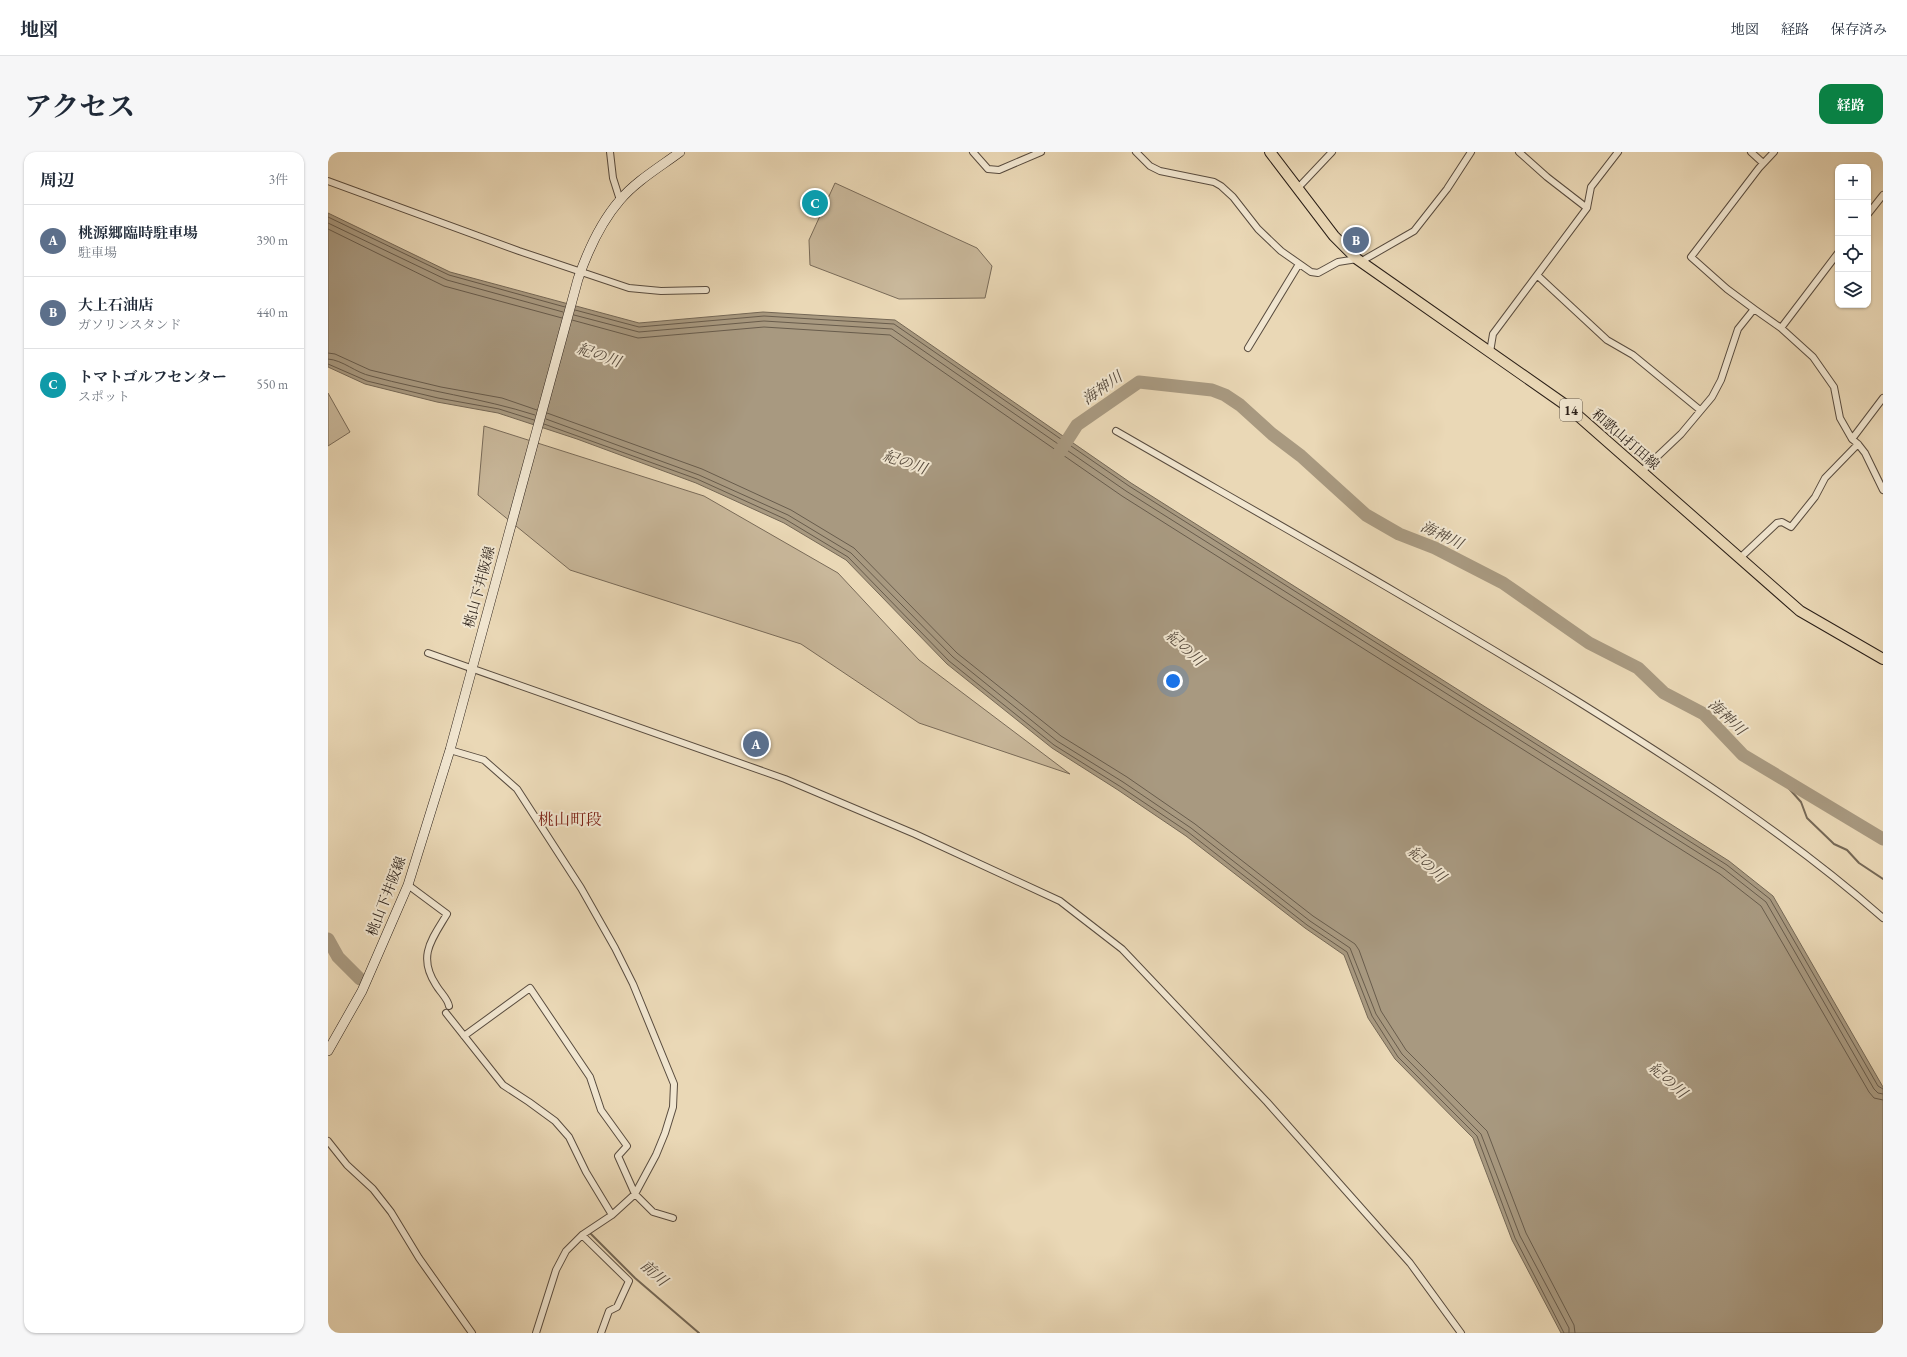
<!DOCTYPE html>
<html lang="ja">
<head>
<meta charset="utf-8">
<style>
	:root { --surface:#fff; --page:#f6f6f7; --text:#1f2937; --muted:#747a83; --line:#e0e1e3; --accent:#0b8043 }
	body { margin:0; font-family:"EB Garamond","Noto Serif JP",serif; background:var(--page); color:var(--text) }
	.controls { position:absolute; right:12px; top:12px; display:grid; overflow:hidden; border-radius:8px; box-shadow:0 1px 3px #0004 }
	.controls button { width:36px; height:36px; display:grid; place-items:center; padding:0; border:0; border-bottom:1px solid var(--line); background:var(--surface); color:var(--text); font:20px sans-serif }
	.you { position:absolute; left:845px; top:529px; width:14px; height:14px; margin:-10px; border:3px solid #fff; border-radius:50%; background:#1a73e8; box-shadow:0 0 0 6px #1a73e833 }
	.badge { display:grid; place-items:center; width:26px; height:26px; border-radius:50%; background:var(--accent); color:#fff; font-size:13px; font-weight:700 }
	.pin { position:absolute; translate:-50% -50%; border:2px solid #fff; box-shadow:0 1px 4px #0006 }
	.list { margin:0; padding:0; list-style:none }
	h2 { display:flex; justify-content:space-between; align-items:center; height:52px; margin:0; padding:0 16px; font-size:17px }
	h2 small { font-size:13px; font-weight:400; color:var(--muted) }
	.list li { display:grid; grid-template-columns:26px 1fr auto; gap:12px; align-items:center; box-sizing:border-box; height:72px; padding:0 16px; border-top:1px solid var(--line) }
	.list b { display:block; font-size:15px; white-space:nowrap }
	.list p { margin:0; font-size:13px; white-space:nowrap; color:var(--muted) }
	.list em { font-size:13px; font-style:normal; color:var(--muted) }
	.icon { flex:none; width:22px; height:22px; fill:none; stroke:currentColor; stroke-width:2; stroke-linecap:round; stroke-linejoin:round }
	.map { position:relative; flex:none; width:1555px; height:1181px; overflow:hidden; border-radius:12px }
	header { display:flex; align-items:center; gap:24px; box-sizing:border-box; height:56px; padding:0 20px; background:var(--surface); border-bottom:1px solid var(--line) }
	header strong { font-size:19px }
	nav { display:flex; gap:22px; margin-inline-start:auto; font-size:14px }
	.intro { display:flex; align-items:center; justify-content:space-between; box-sizing:border-box; height:96px; padding:0 24px }
	h1 { margin:0; font-size:28px }
	.button { padding:10px 18px; border-radius:12px; background:var(--accent); color:#fff; font-size:14px; font-weight:700 }
	main { display:flex; gap:24px; padding:0 24px }
	aside { flex:1; background:var(--surface); border-radius:12px; box-shadow:0 1px 3px #0004 }
	.map>svg:first-child { display:block }
	.green { fill:#c9b89b; stroke:#796b59 }
	.water { fill:#a89980; stroke:#756856 }
	.lines { fill:none; stroke-linecap:round; stroke-linejoin:round }
	.shore { stroke:#685c4c; stroke-width:1 }
	.stream { stroke:#756856; stroke-width:2 }
	.river { stroke:#a89980; stroke-width:13 }
	.street-casing { stroke:#594c3f; stroke-width:8 }
	.secondary-casing { stroke:#291e17; stroke-width:10 }
	.primary-casing { stroke:#291e17; stroke-width:12 }
	.street { stroke:#f1e6d0; stroke-width:6 }
	.secondary { stroke:#f1e6d0; stroke-width:9 }
	.primary { stroke:#ead8b6; stroke-width:10 }
	.labels { text-anchor:middle; stroke-width:4; stroke-linejoin:round; paint-order:stroke }
	.shield { fill:#f1e6d0; stroke:#655a4e; stroke-width:1 }
	.shield-label { font-size:13px; font-weight:bold; fill:#291e17 }
	.street-label { font-size:14px; fill:#291e17; stroke:#f1e6d0 }
	.water-label { font-size:15px; font-style:italic; fill:#55493c; stroke:#f1e6d0 }
	.quarter-label { font-size:16px; fill:#7a1f14; stroke:#f1e6d0 }
</style>
</head>
<body>
<header>
<strong>地図</strong>
<nav><a>地図</a><a>経路</a><a>保存済み</a></nav>
</header>
<div class="intro"><h1>アクセス</h1><a class="button">経路</a></div>
<main>
<aside>
<h2>周辺<small>3件</small></h2>
<ul class="list">
<li><span class="badge" style="background:#5c6f8a">A</span><div><b>桃源郷臨時駐車場</b><p>駐車場</p></div><em>390 m</em></li>
<li><span class="badge" style="background:#5c6f8a">B</span><div><b>大上石油店</b><p>ガソリンスタンド</p></div><em>440 m</em></li>
<li><span class="badge" style="background:#0f9aa8">C</span><div><b>トマトゴルフセンター</b><p>スポット</p></div><em>550 m</em></li>
</ul>
</aside>
<div class="map">
<svg width="1555" height="1181" viewBox="0 0 1555 1181">
	<rect width="100%" height="100%" fill="#ead8b6"/>
	<filter id="stains"><feTurbulence type="fractalNoise" baseFrequency=".005" numOctaves="4"/><feColorMatrix values="0 0 0 0 .2 0 0 0 0 .09 0 0 0 0 .02 0 0 0 .5 -.17"/></filter>
	<radialGradient id="worn" r=".72"><stop offset=".6" stop-color="#630" stop-opacity="0"/><stop offset="1" stop-color="#630" stop-opacity=".3"/></radialGradient>
	<path class="green" d="M507,31L649,96L664,114L657,146L571,147L482,113L481,88Z
		M0,241L22,280L0,294Z
		M156,274L376,344L510,421L591,508L742,622L591,571L473,492L242,418L150,343Z"/>
	<path class="water" d="M0,61L122,120L311,171L435,160L567,168L803,331L1401,709L1445,744L1555,935V1181H1233L1184,1088L1145,986L1067,907L1040,866L1016,803L977,776L858,684L790,638L724,596L619,512L518,408L456,371L368,331L249,287L170,261L109,250L37,232L0,215Z"/>
	<g class="lines">
		<path class="shore" d="M0,65L121,123L237,155
			M0,71L119,128L235,160
			M0,77L116,134L234,166
			M247,158L311,175L436,164L566,172L801,334L1399,713L1442,747L1550,934L1555,937
			M246,163L311,180L436,169L564,177L798,339L1396,717L1438,750L1546,937L1550,941L1555,942
			M244,168L310,186L436,175L562,183L794,344L1392,722L1433,754L1541,940L1546,946L1555,948
			M0,201L7,202L42,218L113,235L174,246L209,258
			M0,207C15,208 28,221 43,224C97,239 154,246 207,263
			M0,212L39,229L110,246L171,257L206,268
			M219,261L374,317L463,358L526,396L629,501L733,584L799,625L867,672L985,764L1027,792L1031,798L1053,859L1078,898L1159,979L1198,1081L1246,1173L1247,1181
			M218,267L371,323L460,363L523,401L625,505L729,589L795,630L863,676L982,769L1022,796L1048,862L1074,902L1153,982L1192,1084L1241,1176V1181
			M216,272L369,327L457,367L520,405L621,509L726,593L793,635L860,680L979,773L1019,800L1044,864L1070,905L1149,984L1187,1086L1236,1181"/>
		<path class="stream" d="M1449,623L1473,650L1479,666L1506,692L1519,698L1531,711L1555,727
			M262,1081L307,1126L371,1181"/>
		<path class="river" d="M731,301L749,273L811,230L884,238L897,243L912,253L944,282L973,304L1038,363L1071,382L1107,396L1175,431L1261,491L1310,516L1336,541L1376,562L1415,603L1555,687
			M0,787L10,805L32,827"/>
		<defs>
			<path id="street" d="M282,0L285,26L292,48
				M645,0L660,17L671,18L713,0
				M808,0L822,14L832,19L886,30L893,34L905,45L930,77L953,99L983,120L990,121L1010,110L1029,107
				M1191,0L1219,25L1259,56
				M1423,0L1435,11
				M0,29L191,99L301,136L333,139L378,138
				M969,37L1004,0
				M1540,62L1555,43
				M1032,110L1086,79L1119,37L1143,0
				M1209,123L1279,188L1305,203L1372,258
				M1426,157L1399,137L1363,105L1431,16L1446,0
				M1453,176L1485,205L1506,235L1512,266L1524,287
				M920,196L971,112
				M1162,200L1165,182L1259,56L1263,35L1290,0
				M788,279C944,369 1101,457 1254,552C1358,617 1463,685 1555,766
				M1530,292L1537,301L1555,338
				M1314,319L1353,282L1384,245L1393,228L1410,177L1426,157L1453,176L1510,101
				M1412,406L1449,371L1454,370L1463,375L1487,345L1497,326L1530,292L1524,287L1555,246
				M100,501L457,627L587,682L732,749L794,797L939,950L1082,1111L1133,1181
				M122,598L156,608L189,637L253,736L287,796L305,832L346,932L345,955L337,981L328,1003L307,1042L284,1063L254,1083L238,1099L228,1118L208,1181
				M80,733L119,762C104,787 89,804 108,833C112,840 120,847 121,854
				M118,861L175,933L201,950L227,969L241,985L258,1020L284,1063
				M136,884L202,836L262,925L273,958L299,994L290,1004L307,1042L325,1060L345,1066
				M0,989L19,1013L45,1037L63,1060L91,1106L144,1181
				M254,1083L301,1129L289,1155L281,1159L273,1181"/>
			<path id="secondary" d="M0,899L34,839L80,733L122,598L250,127C260,98 272,71 292,48C308,29 332,15 352,0"/>
			<path id="primary" d="M942,0L1006,84L1029,107L1239,254L1472,459L1555,507"/>
		</defs>
		<use href="#street" class="street-casing"/>
		<use href="#secondary" class="secondary-casing"/>
		<use href="#primary" class="primary-casing"/>
		<use href="#street" class="street"/>
		<use href="#secondary" class="secondary"/>
		<use href="#primary" class="primary"/>
	</g>
	<g class="labels">
		<rect class="shield" x="1232" y="247" width="22" height="22" rx="3"/>
		<g class="shield-label">
			<text x="1243" y="263">14</text>
		</g>
		<g class="street-label">
			<text transform="translate(1298 287) rotate(41)" y="5">和歌山打田線</text>
			<text transform="translate(151 435) rotate(-75)" y="5">桃山下井阪線</text>
			<text transform="translate(58 744) rotate(-69)" y="5">桃山下井阪線</text>
		</g>
		<g class="water-label">
			<text transform="translate(271 203) rotate(19)" y="5">紀の川</text>
			<text transform="translate(774 236) rotate(-35)" y="5">海神川</text>
			<text transform="translate(577 310) rotate(19)" y="5">紀の川</text>
			<text transform="translate(1114 383) rotate(26)" y="5">海神川</text>
			<text transform="translate(857 496) rotate(42)" y="5">紀の川</text>
			<text transform="translate(1399 565) rotate(43)" y="5">海神川</text>
			<text transform="translate(1099 712) rotate(42)" y="5">紀の川</text>
			<text transform="translate(1340 928) rotate(42)" y="5">紀の川</text>
			<text transform="translate(326 1121) rotate(42)" y="5">前川</text>
		</g>
		<g class="quarter-label">
			<text x="242" y="673">桃山町段</text>
		</g>
	</g>
	<rect width="100%" height="100%" filter="url(#stains)"/>
	<rect width="100%" height="100%" fill="url(#worn)"/>
</svg>
<div class="controls">
<button>+</button>
<button>−</button>
<button><svg class="icon" aria-label="locate" viewBox="0 0 24 24"><circle cx="12" cy="12" r="6"/><path d="M12 2v4M12 18v4M2 12h4M18 12h4"/></svg></button>
<button><svg class="icon" aria-label="layers" viewBox="0 0 24 24"><path d="M12 4l9 5-9 5-9-5zM3 14l9 5 9-5"/></svg></button>
</div>
<div class="you"></div>
<div class="pin badge" style="left:428px;top:592px;background:#5c6f8a">A</div>
<div class="pin badge" style="left:1028px;top:88px;background:#5c6f8a">B</div>
<div class="pin badge" style="left:487px;top:51px;background:#0f9aa8">C</div>
</div>
</main>
</body>
</html>
